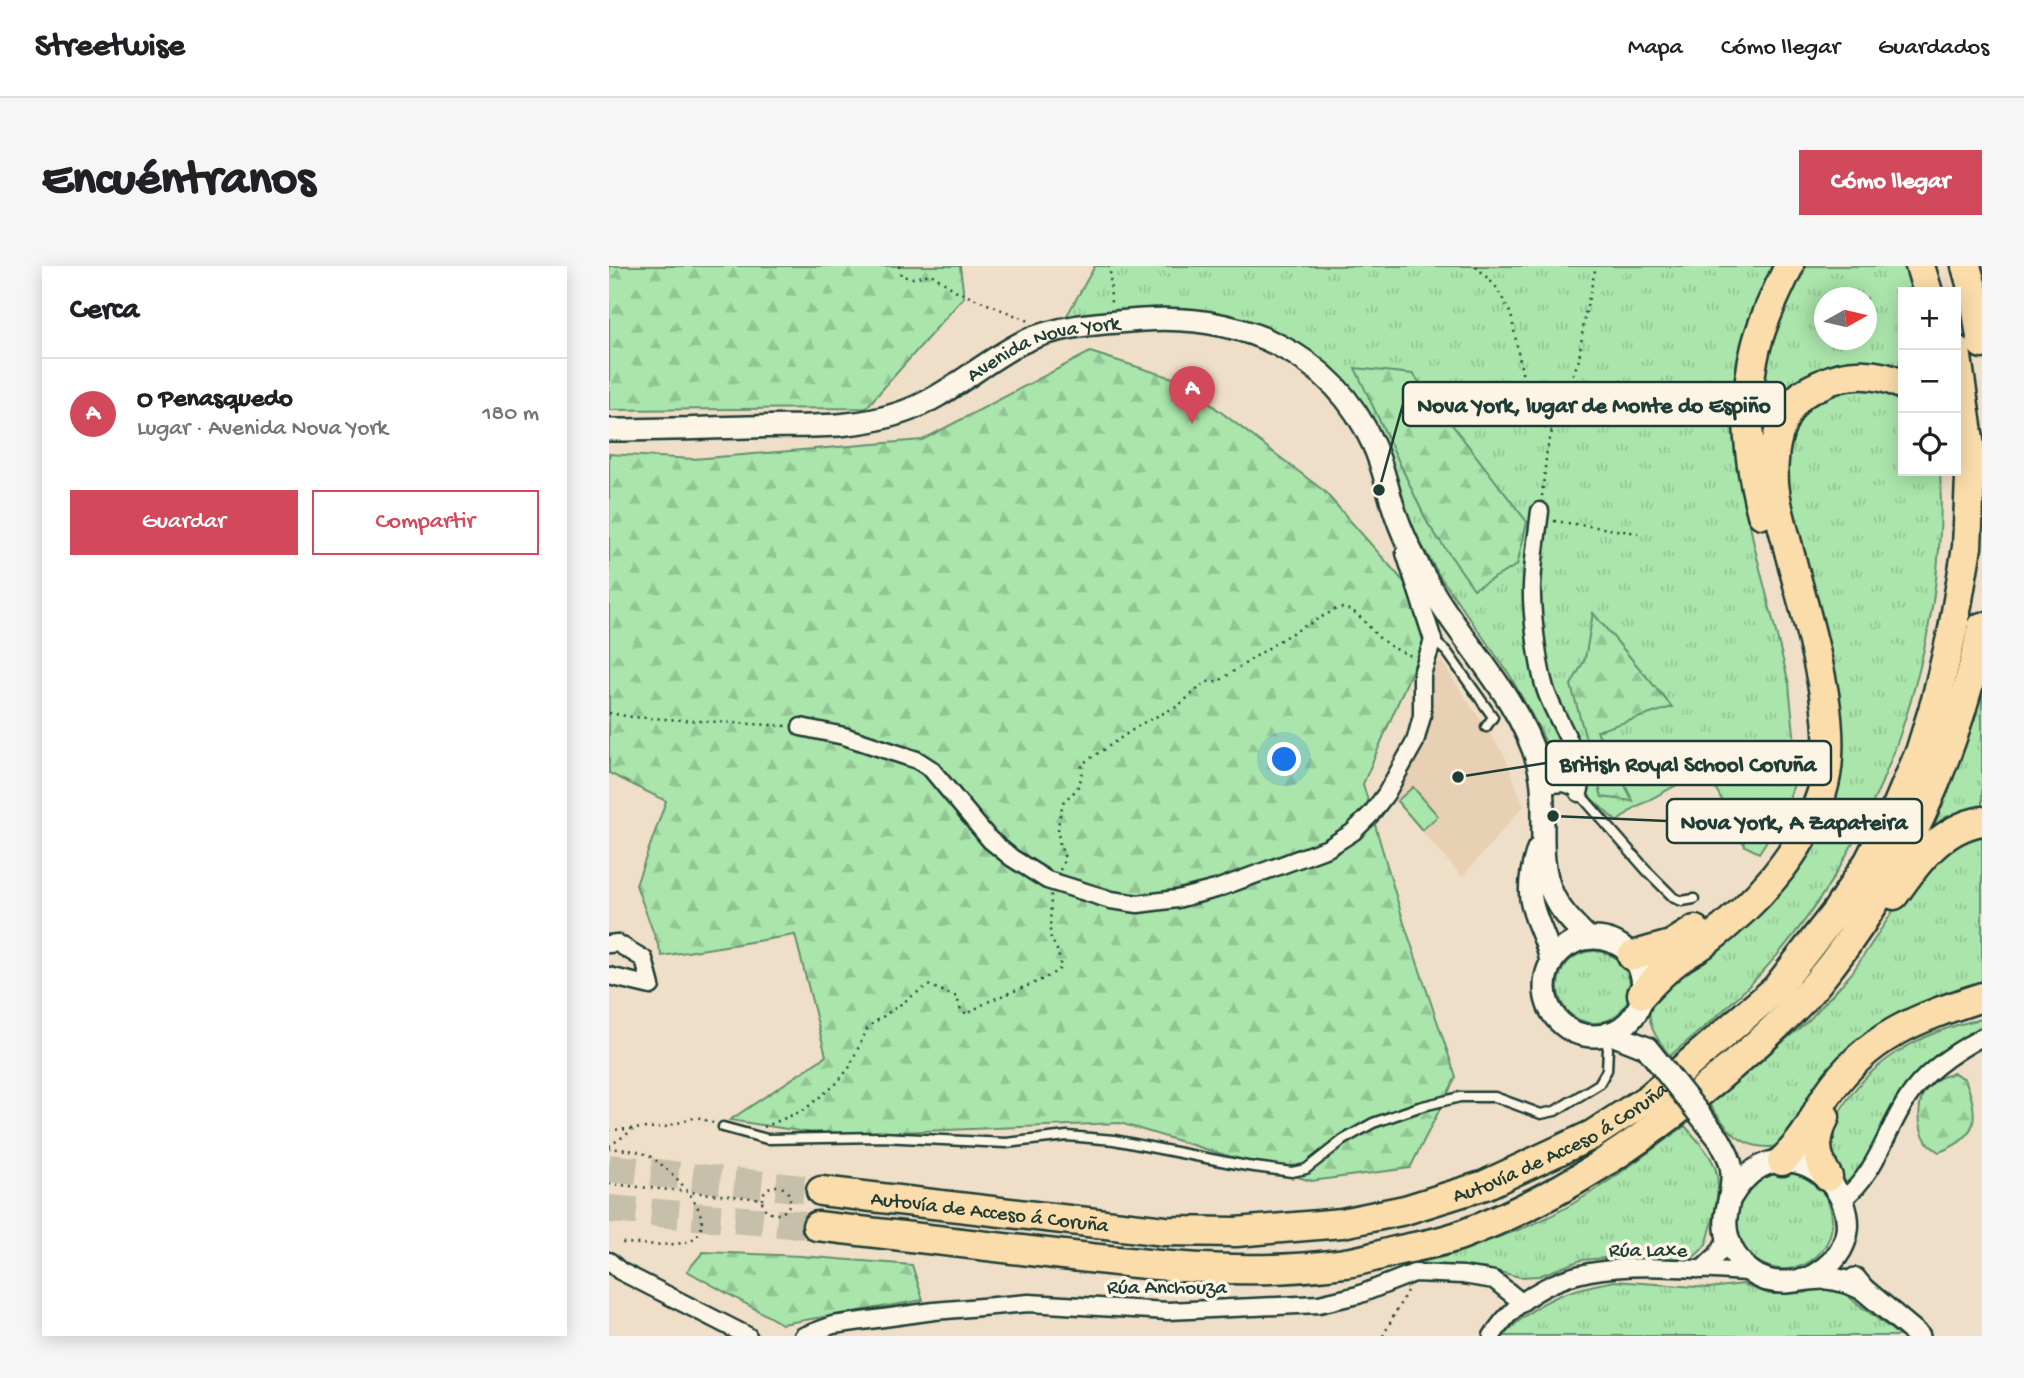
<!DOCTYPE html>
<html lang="es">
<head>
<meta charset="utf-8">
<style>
	:root { --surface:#fff; --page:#f6f6f6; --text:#202124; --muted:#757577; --line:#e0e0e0; --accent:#d1495b }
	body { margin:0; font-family:"Gochi Hand",sans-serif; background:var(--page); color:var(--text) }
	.controls { position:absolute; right:21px; top:21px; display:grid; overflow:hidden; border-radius:0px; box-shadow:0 4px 18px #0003 }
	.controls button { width:63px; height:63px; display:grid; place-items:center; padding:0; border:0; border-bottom:2px solid var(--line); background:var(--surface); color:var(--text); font:35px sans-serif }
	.compass { position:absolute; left:1205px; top:21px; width:63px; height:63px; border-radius:50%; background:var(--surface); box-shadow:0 4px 18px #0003; rotate:82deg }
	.you { position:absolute; left:676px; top:494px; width:24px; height:24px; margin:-18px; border:5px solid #fff; border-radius:50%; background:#1a73e8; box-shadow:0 0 0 10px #1a73e833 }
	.badge { display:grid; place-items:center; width:46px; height:46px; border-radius:50%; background:var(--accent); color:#fff; font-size:23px; font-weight:700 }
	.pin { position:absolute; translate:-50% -58px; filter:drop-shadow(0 2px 4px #0008) }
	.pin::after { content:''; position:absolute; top:37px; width:24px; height:21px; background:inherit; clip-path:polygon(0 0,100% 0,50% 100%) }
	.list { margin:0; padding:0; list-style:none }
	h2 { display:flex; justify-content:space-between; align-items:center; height:91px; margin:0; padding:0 28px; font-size:30px }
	h2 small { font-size:23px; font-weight:400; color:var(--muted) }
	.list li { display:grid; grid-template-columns:46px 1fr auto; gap:21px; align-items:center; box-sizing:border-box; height:112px; padding:0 28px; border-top:2px solid var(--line) }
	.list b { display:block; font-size:26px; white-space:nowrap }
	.list p { margin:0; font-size:23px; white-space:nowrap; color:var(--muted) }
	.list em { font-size:23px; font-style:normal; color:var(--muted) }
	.actions { display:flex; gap:14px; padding:21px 28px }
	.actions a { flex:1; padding:16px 0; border:2px solid var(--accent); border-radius:0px; text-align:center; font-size:24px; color:var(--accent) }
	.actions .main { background:var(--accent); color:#fff }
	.icon { flex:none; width:38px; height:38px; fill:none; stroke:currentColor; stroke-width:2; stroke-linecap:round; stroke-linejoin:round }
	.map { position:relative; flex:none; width:1373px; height:1070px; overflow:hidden; border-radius:0px }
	header { display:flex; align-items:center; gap:42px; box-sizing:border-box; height:98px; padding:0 35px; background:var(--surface); border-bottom:2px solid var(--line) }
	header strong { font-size:33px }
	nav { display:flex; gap:38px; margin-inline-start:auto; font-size:24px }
	.intro { display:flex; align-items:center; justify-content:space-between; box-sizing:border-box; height:168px; padding:0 42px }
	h1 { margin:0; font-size:49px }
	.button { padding:18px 32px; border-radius:0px; background:var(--accent); color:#fff; font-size:24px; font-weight:700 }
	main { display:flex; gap:42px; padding:0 42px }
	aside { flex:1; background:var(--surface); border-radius:0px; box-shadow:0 4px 18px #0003 }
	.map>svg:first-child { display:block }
	.built { fill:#e8d0b4 }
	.grass { fill:url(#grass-tufts); stroke:#649170; stroke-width:2; fill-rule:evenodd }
	.forest { fill:url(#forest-firs); stroke:#649170; stroke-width:2 }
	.pitch { fill:#aae5ab; stroke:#649170; stroke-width:2 }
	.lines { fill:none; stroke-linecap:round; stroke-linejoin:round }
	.highway-tunnel { stroke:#c6bfaa; stroke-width:28; stroke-dasharray:28 14; stroke-linecap:butt }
	.lane-casing { stroke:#1f3d34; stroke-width:13 }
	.street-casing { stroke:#1f3d34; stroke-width:21 }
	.secondary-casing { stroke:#1f3d34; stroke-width:26 }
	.highway-casing { stroke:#1f3d34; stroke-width:33 }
	.path { stroke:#1f3d34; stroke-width:2.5; stroke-dasharray:2 5; stroke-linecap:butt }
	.lane { stroke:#fcf5e5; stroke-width:8 }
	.street { stroke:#fcf5e5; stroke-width:16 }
	.secondary { stroke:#fcf5e5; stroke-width:21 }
	.highway { stroke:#faddab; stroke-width:28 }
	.secondary-bridge-casing { stroke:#1f3d34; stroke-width:26; stroke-linecap:butt }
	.secondary-bridge { stroke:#fcf5e5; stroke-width:21 }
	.labels { text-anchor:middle; stroke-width:7; stroke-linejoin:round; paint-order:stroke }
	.street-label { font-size:21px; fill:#1f3d34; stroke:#fcf5e5 }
	.leader { fill:none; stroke:#1f3d34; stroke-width:2.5 }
	.callout-dot { fill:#1f3d34; stroke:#fcf5e5; stroke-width:2.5 }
	.callout { fill:#fcf5e5; stroke:#1f3d34; stroke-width:2.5 }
	.callout-label { font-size:23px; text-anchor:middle; font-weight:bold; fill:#1f3d34 }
</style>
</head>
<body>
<header>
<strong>Streetwise</strong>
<nav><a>Mapa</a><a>Cómo llegar</a><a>Guardados</a></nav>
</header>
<div class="intro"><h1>Encuéntranos</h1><a class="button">Cómo llegar</a></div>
<main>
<aside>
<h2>Cerca<small></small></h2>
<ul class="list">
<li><span class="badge">A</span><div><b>O Penasquedo</b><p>Lugar · Avenida Nova York</p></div><em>180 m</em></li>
</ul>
<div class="actions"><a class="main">Guardar</a><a>Compartir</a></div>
</aside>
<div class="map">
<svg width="1373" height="1070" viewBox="0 0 1373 1070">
	<defs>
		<pattern id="grass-tufts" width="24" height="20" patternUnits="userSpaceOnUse" patternTransform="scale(1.75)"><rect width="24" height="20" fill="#aae5ab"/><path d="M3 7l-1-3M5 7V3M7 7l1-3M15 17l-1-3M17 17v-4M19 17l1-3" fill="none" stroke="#92c594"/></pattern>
		<pattern id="forest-firs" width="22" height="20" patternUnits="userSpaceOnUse" patternTransform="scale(1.75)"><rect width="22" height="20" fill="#aae5ab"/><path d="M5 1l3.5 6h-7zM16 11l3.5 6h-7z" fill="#92c594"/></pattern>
	</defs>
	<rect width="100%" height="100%" fill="#f0dfc8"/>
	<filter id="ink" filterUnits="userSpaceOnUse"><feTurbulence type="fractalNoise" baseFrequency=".0143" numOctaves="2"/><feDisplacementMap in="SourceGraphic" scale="14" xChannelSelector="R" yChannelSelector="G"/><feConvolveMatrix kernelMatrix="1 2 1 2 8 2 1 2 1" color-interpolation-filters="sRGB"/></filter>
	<g filter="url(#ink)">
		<path class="built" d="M832,395L896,490L915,540L853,611L783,531L807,492L821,462V410L825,399Z"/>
		<path class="grass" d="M486,0H1163L1131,85L1126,139L1129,196L1145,279L1180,418L1186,478L1184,521L1176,546L1150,587L1136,580L1097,503L1025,542L1008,556L982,532L950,507L931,464L900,408L830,309L798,253L740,124L693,79L648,58L577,42L457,51Z
			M1190,0H1299L1307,26H1294V110L1233,102L1156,187L1150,128L1168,53ZM1216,32H1258V74H1216Z
			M1248,118L1294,129V205H1331C1340,375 1272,578 1155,704C1126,736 1093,763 1061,790C1048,773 1036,758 1042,736L1107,678L1227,502L1174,226L1176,171L1203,133Z
			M1373,425V546L1308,586L1352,492Z
			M1373,566V720L1332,733L1172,880C1133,886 1121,866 1100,838L1200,754L1243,707L1310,606L1343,578Z
			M949 721a36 36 0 1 1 72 0a36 36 0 1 1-72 0Z
			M1373,753V764L1339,781L1301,816L1274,857L1247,916L1235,920L1217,886C1220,876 1222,864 1226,855C1254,797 1313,765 1373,753Z
			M1076,860C1108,896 1115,904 1104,953C1098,977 1100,979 1081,994L1009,991L972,994L930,1010L911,1011L875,1002L797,998C842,986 889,974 931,955C983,931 1029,893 1076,860Z
			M1127 955a48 48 0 1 1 96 0a48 48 0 1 1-96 0Z
			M1006,1015L1100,1022L1134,1018L1160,1028L1195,1027L1215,1021L1236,1028L1291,1070H894C929,1033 957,1024 1006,1015Z"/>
		<path class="forest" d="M0,0H351L355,31L257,142L0,144Z
			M481,86L570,114L715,225L826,351L754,518L795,657L847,811L801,902L702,915L511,857L215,869L121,854L217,790L186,669L53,690L27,619L57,535L0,507V188L84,193L313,174Z
			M746,102L804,108L918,256L908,299L865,323L819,258Z
			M984,347L1063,441L988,465L1024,535L993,531L962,419L976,393Z
			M1345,807L1356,813C1371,850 1370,872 1330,886C1326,883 1320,880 1318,876C1308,861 1307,832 1320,819C1327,812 1336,810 1345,807Z
			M94,986L192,990L303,999L314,1034L173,1058L78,1005Z"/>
		<path class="pitch" d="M804,521L829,550L813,564L788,535Z"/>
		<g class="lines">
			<path class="highway-tunnel" d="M0,902L212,925
				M0,943L208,960"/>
			<defs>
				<path id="lane" d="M824,374L838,386L884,451L877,461
					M934,523L955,521L970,527L1040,607L1065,632L1073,635L1085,633
					M114,861L158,873L272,871L397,877L458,870L505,874L638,900L683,906L697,903L734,874L764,857L810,841L851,831H886L932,848L946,845L990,818L998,804L999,782L994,770"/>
				<path id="street" d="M931,245C928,270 924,295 923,320C922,344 929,399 936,422C945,453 980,496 970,527
					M192,461L235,470L308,494L322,503L381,574L403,592L438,614L502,634L529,638L568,633L607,623L719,582L744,566L762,548L777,528L806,476L813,450V408L824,374L796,287
					M0,678L8,677L35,693L42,720L0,710
					M1234,933C1267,908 1276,867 1298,833C1315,806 1345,786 1373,771
					M0,995L11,1005L139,1070
					M1092,1004L1108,989L1119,971
					M194,1070L224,1059L325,1045L420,1037L559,1045L710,1038L749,1029L805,1007L854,1009L885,1014L911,1035
					M883,1070C941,980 1051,1003 1142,1006"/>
				<g id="secondary">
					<path id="s1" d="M0,164C46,164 93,162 139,161C192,159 241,164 291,147C335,133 371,98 412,77C448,59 495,57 534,54C630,48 723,86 764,178C773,197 777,217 783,237C793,270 810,303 828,332C862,386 911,435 929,498C941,540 925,589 944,629C952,646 966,659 979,672"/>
					<path d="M929,583C924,598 920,617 922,633C925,655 940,675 942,697"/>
					<circle cx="985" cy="721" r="49"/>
					<path d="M1000,767L1038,782"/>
					<path d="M1110,873C1116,884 1123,895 1123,908C1124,921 1120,933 1118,945C1112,974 1130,1005 1158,1014C1179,1020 1197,1011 1217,1012C1231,1013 1242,1017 1254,1023"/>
					<path d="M1122,931C1180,832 1300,961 1200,1012"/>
					<path d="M1246,1013L1254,1023L1310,1070"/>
				</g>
				<g id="highway">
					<path d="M1311,0L1319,26"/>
					<path d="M1357,0L1366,32L1373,78"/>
					<path d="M1153,248C1139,194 1133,135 1147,81C1154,53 1168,26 1180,0"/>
					<path d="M1285,629C1307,597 1332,562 1373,555"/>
					<path d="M1023,690L1062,679L1086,664"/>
					<path d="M1033,728C1045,715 1057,702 1072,692C1079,687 1087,683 1094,678C1145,640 1194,587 1213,526C1235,457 1195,347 1178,277C1171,250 1162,222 1165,194C1166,171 1176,142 1194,128C1200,124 1207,121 1213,118C1238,105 1269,106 1294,119"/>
					<path d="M1216,851C1205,875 1205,888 1219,911"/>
					<path d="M1173,895C1180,888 1188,880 1194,871C1204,858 1209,842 1218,829C1258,770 1308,752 1373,731"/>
					<path id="s2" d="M212,925L556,965L627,966L733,957L796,944L876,919L983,869L1040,832L1167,723L1227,646L1260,595L1289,538L1311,486L1327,434L1344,363L1358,281L1362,188L1347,84"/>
					<path d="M208,960C285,969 361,978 438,987C536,999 637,1011 736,997C753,995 770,989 787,985C808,980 831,977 852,969C951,932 1031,877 1111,810C1145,781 1180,751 1208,717C1291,616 1348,488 1373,361"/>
				</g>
			</defs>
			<use href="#lane" class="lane-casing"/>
			<use href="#street" class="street-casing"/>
			<use href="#secondary" class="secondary-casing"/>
			<use href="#highway" class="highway-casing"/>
			<path class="path" d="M290,0L292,10L304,12L322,8L349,26L420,55
				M499,0L501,2L502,40
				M867,0L887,21L902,48L921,149L927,157L943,165
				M933,230L938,184L949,143L970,94L975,54L987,0
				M945,255L1029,267
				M0,447L23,451L178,460
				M451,604L456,592C446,569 448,558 455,534C470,525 473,515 473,498L534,457L569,440L597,416L610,415L676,371L729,342C751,341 758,363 773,374C781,381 793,386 803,390
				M155,861L195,844L228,817L240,802L259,761L319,719L348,731L352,745L359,748C386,727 424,723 452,702L449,686L441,670L442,628
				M0,864L56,861L88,851L104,857
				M0,880L24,864
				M0,882C12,884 27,883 38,889C57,898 113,951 85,972C71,983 28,977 10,977
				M0,918L153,933
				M153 934a14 14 0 1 1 28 0a14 14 0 1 1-28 0Z
				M774,1070L799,1023"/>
			<use href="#lane" class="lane"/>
			<use href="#street" class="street"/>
			<use href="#secondary" class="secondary"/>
			<use href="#highway" class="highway"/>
			<defs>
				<path id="secondary-bridge" d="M1038,782L1110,873"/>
			</defs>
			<use href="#secondary-bridge" class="secondary-bridge-casing"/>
			<use href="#secondary-bridge" class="secondary-bridge"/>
		</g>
	</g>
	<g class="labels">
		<g class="street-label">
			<text dy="7" stroke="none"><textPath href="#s1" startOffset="452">Avenida Nova York</textPath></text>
			<text dy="7" stroke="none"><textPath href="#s2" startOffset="758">Autovía de Acceso á Coruña</textPath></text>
			<text dy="7" stroke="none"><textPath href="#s2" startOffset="170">Autovía de Acceso á Coruña</textPath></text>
			<text x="1039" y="990">Rúa Laxe</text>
			<text x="558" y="1027">Rúa Anchouza</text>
		</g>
	</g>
	<path class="leader" d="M770 224L794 138M849 511L937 497M944 550L1058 555"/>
	<g class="callout-dot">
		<circle cx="770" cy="224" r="7"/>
		<circle cx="849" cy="511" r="7"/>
		<circle cx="944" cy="550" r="7"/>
	</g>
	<g class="callout">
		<rect x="794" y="116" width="382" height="44" rx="7"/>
		<rect x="937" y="475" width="285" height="44" rx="7"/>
		<rect x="1058" y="533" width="255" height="44" rx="7"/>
	</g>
	<g class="callout-label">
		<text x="985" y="146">Nova York, lugar de Monte do Espiño</text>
		<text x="1079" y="505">British Royal School Coruña</text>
		<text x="1185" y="563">Nova York, A Zapateira</text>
	</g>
</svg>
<div class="controls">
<button>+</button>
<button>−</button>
<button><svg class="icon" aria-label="locate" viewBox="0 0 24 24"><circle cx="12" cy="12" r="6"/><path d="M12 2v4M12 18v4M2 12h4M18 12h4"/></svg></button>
</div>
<svg class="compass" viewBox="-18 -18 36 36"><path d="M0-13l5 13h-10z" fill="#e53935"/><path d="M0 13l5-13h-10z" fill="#757577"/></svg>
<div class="you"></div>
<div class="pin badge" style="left:583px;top:158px">A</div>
</div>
</main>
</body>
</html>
